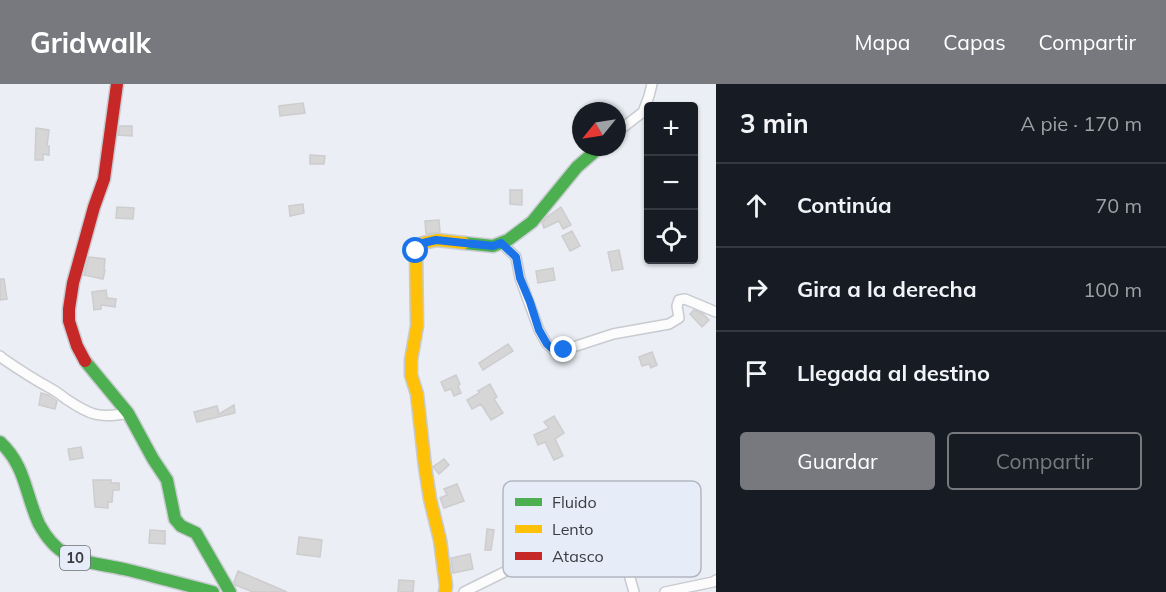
<!DOCTYPE html>
<html lang="es">
<head>
<meta charset="utf-8">
<style>
	:root { --surface:#171b24; --page:#20242c; --text:#f1f3f6; --muted:#9ea1a6; --line:#363941; --accent:#77797e }
	body { margin:0; font-family:Mulish,sans-serif; background:var(--page); color:var(--text) }
	.controls { position:absolute; right:18px; top:18px; display:grid; overflow:hidden; border-radius:6px; box-shadow:0 2px 4px #0004 }
	.controls button { width:54px; height:54px; display:grid; place-items:center; padding:0; border:0; border-bottom:2px solid var(--line); background:var(--surface); color:var(--text); font:30px sans-serif }
	.compass { position:absolute; left:572px; top:18px; width:54px; height:54px; border-radius:50%; background:var(--surface); box-shadow:0 2px 4px #0004; rotate:240deg }
	.stop { position:absolute; width:18px; height:18px; margin:-14px; border:4px solid #1a73e8; border-radius:50%; background:#fff }
	.stop.end { background:#1a73e8; border-color:#fff; box-shadow:0 2px 6px #0008 }
	.list { margin:0; padding:0; list-style:none }
	h2 { display:flex; justify-content:space-between; align-items:center; height:78px; margin:0; padding:0 24px; font-size:26px }
	h2 small { font-size:20px; font-weight:400; color:var(--muted) }
	.list li { display:grid; grid-template-columns:39px 1fr auto; gap:18px; align-items:center; box-sizing:border-box; height:84px; padding:0 24px; border-top:2px solid var(--line) }
	.list b { display:block; font-size:22px; white-space:nowrap }
	.list em { font-size:20px; font-style:normal; color:var(--muted) }
	.actions { display:flex; gap:12px; padding:18px 24px }
	.actions a { flex:1; padding:14px 0; border:2px solid var(--accent); border-radius:6px; text-align:center; font-size:21px; color:var(--accent) }
	.actions .main { background:var(--accent); color:#fff }
	.icon { flex:none; width:33px; height:33px; fill:none; stroke:currentColor; stroke-width:2; stroke-linecap:round; stroke-linejoin:round }
	.map { position:relative; flex:none; width:716px; height:508px; overflow:hidden }
	header { display:flex; align-items:center; gap:36px; box-sizing:border-box; height:84px; padding:0 30px; background:var(--accent); color:#fff }
	header strong { font-size:28px }
	nav { display:flex; gap:33px; margin-inline-start:auto; font-size:21px }
	main { display:flex }
	aside { flex:1; background:var(--surface) }
	.map>svg:first-child { display:block }
	.building { fill:#d7d6d7; stroke:#cdccce; stroke-width:1.5 }
	.lines { fill:none; stroke-linecap:round; stroke-linejoin:round }
	.street-casing { stroke:#c8cbd0; stroke-width:12 }
	.fast-casing { stroke:#c8cbd0; stroke-width:15 }
	.slow-casing { stroke:#c8cbd0; stroke-width:15 }
	.jam-casing { stroke:#c8cbd0; stroke-width:15 }
	.street { stroke:#fcfcfd; stroke-width:9 }
	.fast { stroke:#4caf50; stroke-width:12 }
	.slow { stroke:#ffc107; stroke-width:12 }
	.jam { stroke:#c62828; stroke-width:12 }
	.route { stroke:#1a73e8; stroke-width:8 }
	.labels { text-anchor:middle; stroke-width:4.5; stroke-linejoin:round; paint-order:stroke }
	.shield { fill:#e7edf8; stroke:#6c7076; stroke-width:1.5 }
	.shield-label { font-size:15px; font-weight:bold; fill:#383a3f }
	.key { fill:#e7edf8; stroke:#b2b7c0; stroke-width:1.5 }
	.key-label { font-size:16px; fill:#383a3f }
</style>
</head>
<body>
<header>
<strong>Gridwalk</strong>
<nav><a>Mapa</a><a>Capas</a><a>Compartir</a></nav>
</header>
<main>
<div class="map">
<svg width="716" height="508" viewBox="0 0 716 508">
	<rect width="100%" height="100%" fill="#ebeef4"/>
	<path class="building" d="M303,19L305,29L280,32L279,22Z
		M120,42H132V52L118,51Z
		M36,44L49,46L47,62H49V71L43,70V76H35Z
		M310,71L325,72L324,80H310Z
		M510,106H522V121L510,120Z
		M303,120L304,129L290,132L289,122Z
		M117,123L134,124L133,135L116,134Z
		M561,123L571,141L563,145L559,137L544,144L542,139L547,133Z
		M439,136L440,148L426,150L425,137Z
		M572,147L580,162L570,167L562,152Z
		M619,166L623,185L612,187L608,168Z
		M89,173L105,175L104,186H105L103,195L84,191Z
		M553,184L555,196L538,199L536,187Z
		M0,195H4L7,215L0,216Z
		M106,206L107,214L116,215L115,223L101,221V225L94,226L92,208Z
		M694,226L703,230L709,236L702,243L690,230Z
		M508,260L513,267L483,286L479,279Z
		M652,268L657,281L651,284L649,280L642,282L639,273Z
		M456,291L460,300L458,302L461,309L454,312L451,305L445,307L441,298Z
		M490,300L497,313L494,315L503,329L491,336L481,320L472,325L467,316L479,309L478,307Z
		M41,309L48,311L57,317L55,325L39,321Z
		M234,321L235,329L197,338L194,328L217,322L219,330Z
		M554,332L564,349L555,355L563,372L554,376L545,358L538,361L534,351L549,344L544,338Z
		M81,363L83,374L70,376L68,365Z
		M444,375L449,381L439,390L433,383Z
		M93,396H111V399H119V406H113L112,418H108V424L95,423Z
		M457,400L464,417L444,424L440,414L447,411L444,405Z
		M487,445L494,446L491,466H485Z
		M150,446L165,447V460L149,459Z
		M299,453L322,456L320,473L297,470Z
		M470,470L473,485L453,489L451,474Z
		M238,487L287,508H253L235,501L234,498Z
		M399,496L414,497L413,508H398Z"/>
	<g class="lines">
		<defs>
			<path id="street" d="M617,48L643,28L649,12L652,0
				M501,159L516,173L520,194L539,246L547,260L555,267L564,266L613,250L669,240L679,234L677,222L679,216L685,215L716,228
				M0,272L2,274C18,285 33,295 50,304C56,307 61,311 66,315C90,331 99,335 128,329
				M464,508L563,459L603,435L614,438L634,508
				M665,508L713,498L716,496"/>
			<path id="fast" d="M464,159L493,162L508,156L532,138L577,83L600,63
				M85,277L128,329L153,375L167,396L175,435L181,442L196,449L230,508
				M0,358C26,382 25,410 39,440C45,451 55,464 66,470C85,480 108,481 128,486C157,493 185,501 213,508"/>
			<path id="slow" d="M445,508L446,502L440,456L430,415L425,383L417,310L411,291V276L417,242L416,167L423,159L437,156L464,159"/>
			<path id="jam" d="M85,277L77,262L69,237V225L73,199L94,123L104,95L117,0"/>
		</defs>
		<use href="#street" class="street-casing"/>
		<use href="#fast" class="fast-casing"/>
		<use href="#slow" class="slow-casing"/>
		<use href="#jam" class="jam-casing"/>
		<use href="#street" class="street"/>
		<use href="#fast" class="fast"/>
		<use href="#slow" class="slow"/>
		<use href="#jam" class="jam"/>
	</g>
	<g class="lines">
		<path class="route" d="M416,167L423,159L436,156L493,162L501,159L516,173L520,194L530,218L539,246L547,260L555,267L564,266"/>
	</g>
	<g class="labels">
		<rect class="shield" x="60" y="462" width="30" height="24" rx="4.5"/>
		<g class="shield-label">
			<text x="75" y="479">10</text>
		</g>
	</g>
	<rect x="503" y="397" width="198" height="96" rx="9" class="key"/>
	<rect x="515" y="414" width="27" height="8" fill="#4caf50"/>
	<rect x="515" y="441" width="27" height="8" fill="#ffc107"/>
	<rect x="515" y="468" width="27" height="8" fill="#c62828"/>
	<g class="key-label">
		<text x="552" y="424">Fluido</text>
		<text x="552" y="451">Lento</text>
		<text x="552" y="478">Atasco</text>
	</g>
</svg>
<div class="controls">
<button>+</button>
<button>−</button>
<button><svg class="icon" aria-label="locate" viewBox="0 0 24 24"><circle cx="12" cy="12" r="6"/><path d="M12 2v4M12 18v4M2 12h4M18 12h4"/></svg></button>
</div>
<svg class="compass" viewBox="-18 -18 36 36"><path d="M0-13l5 13h-10z" fill="#e53935"/><path d="M0 13l5-13h-10z" fill="#9ea1a6"/></svg>
<div class="stop" style="left:416px;top:167px"></div>
<div class="stop end" style="left:564px;top:266px"></div>
</div>
<aside>
<h2>3 min<small>A pie · 170 m</small></h2>
<ul class="list">
<li><svg class="icon" aria-label="ahead" viewBox="0 0 24 24"><path d="M12 20V5M6 11l6-6 6 6"/></svg><div><b>Continúa</b></div><em>70 m</em></li>
<li><svg class="icon" aria-label="right" viewBox="0 0 24 24"><path d="M7 20v-9h11M14 6l5 5-5 5"/></svg><div><b>Gira a la derecha</b></div><em>100 m</em></li>
<li><svg class="icon" aria-label="arrive" viewBox="0 0 24 24"><path d="M6 21V4h12l-3 4 3 4H6"/></svg><div><b>Llegada al destino</b></div></li>
</ul>
<div class="actions"><a class="main">Guardar</a><a>Compartir</a></div>
</aside>
</main>
</body>
</html>
